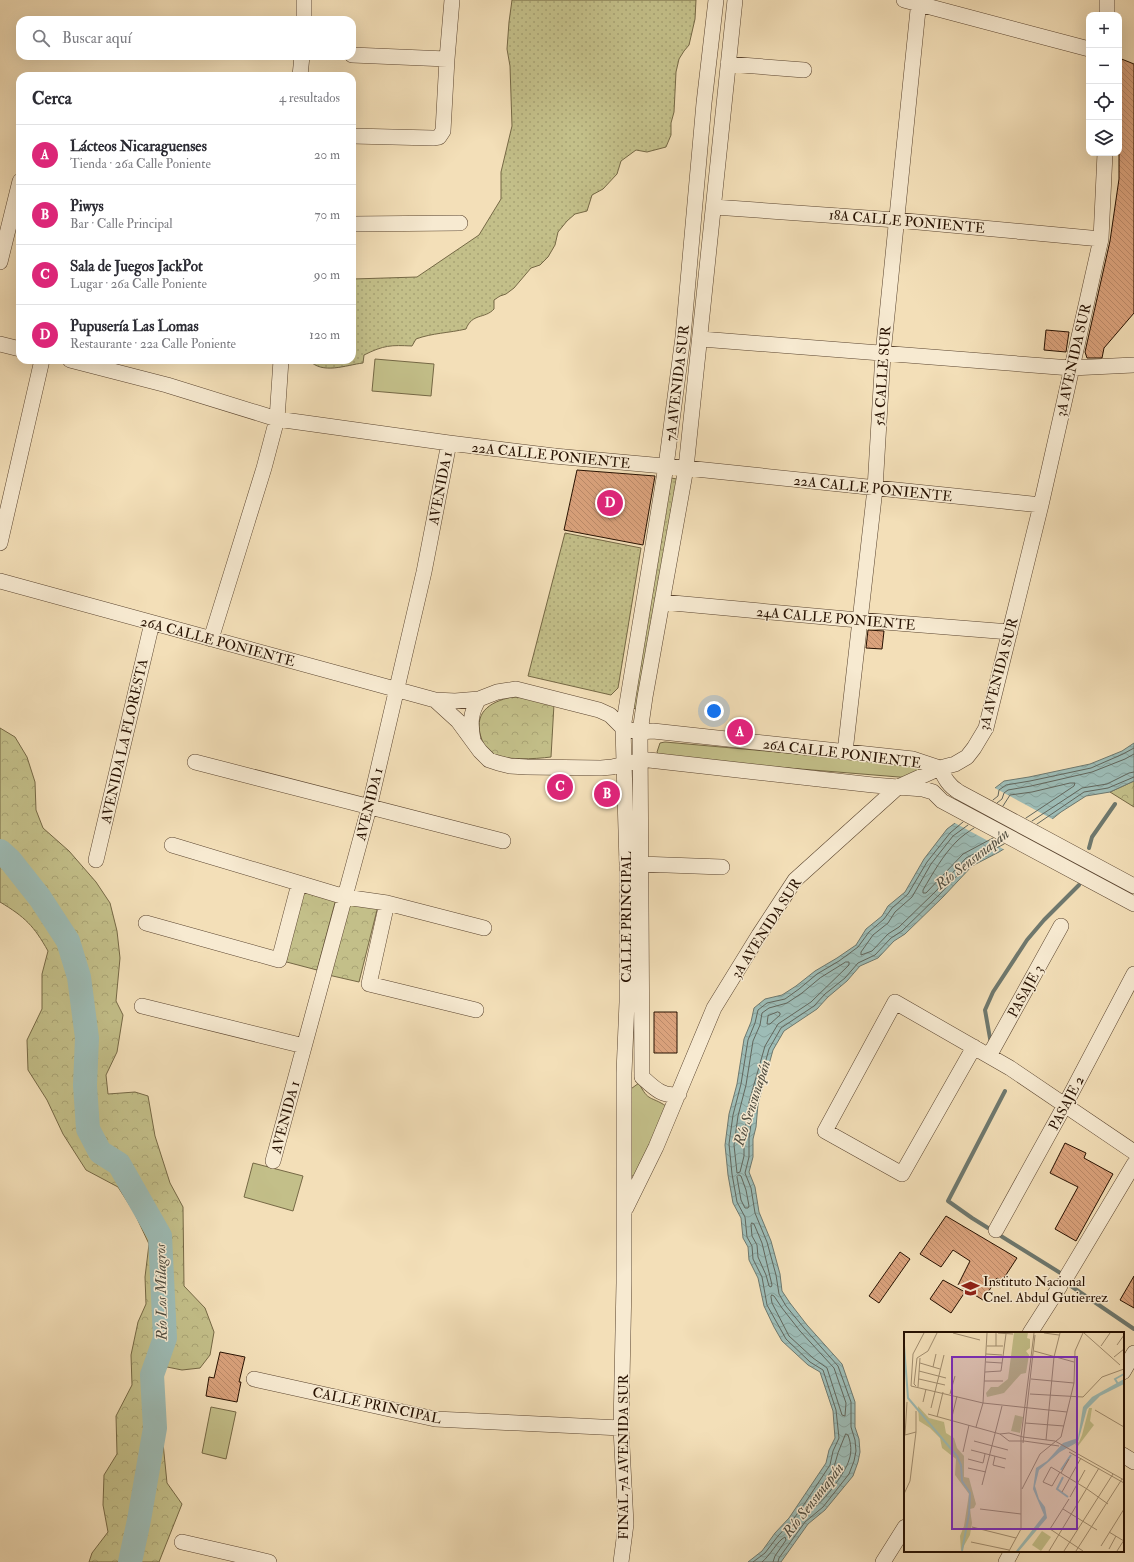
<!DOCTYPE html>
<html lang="es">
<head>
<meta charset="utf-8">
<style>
	:root { --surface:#fff; --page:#f7f7f7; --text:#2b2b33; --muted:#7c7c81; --line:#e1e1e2; --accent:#db2777 }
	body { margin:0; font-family:"IM FELL Double Pica",serif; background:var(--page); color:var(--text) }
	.controls { position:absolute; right:12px; top:12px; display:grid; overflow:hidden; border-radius:8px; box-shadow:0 4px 16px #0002 }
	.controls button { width:36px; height:36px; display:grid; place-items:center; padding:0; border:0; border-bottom:1px solid var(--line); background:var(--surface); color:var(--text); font:20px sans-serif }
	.you { position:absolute; left:714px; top:711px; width:14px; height:14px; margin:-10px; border:3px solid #fff; border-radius:50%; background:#1a73e8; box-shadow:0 0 0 6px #1a73e833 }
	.badge { display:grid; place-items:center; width:26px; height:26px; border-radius:50%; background:var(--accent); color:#fff; font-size:13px; font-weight:700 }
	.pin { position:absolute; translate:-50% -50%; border:2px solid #fff; box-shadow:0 1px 4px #0006 }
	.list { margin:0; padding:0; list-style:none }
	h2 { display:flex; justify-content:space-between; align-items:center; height:52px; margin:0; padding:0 16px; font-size:17px }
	h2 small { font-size:13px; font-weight:400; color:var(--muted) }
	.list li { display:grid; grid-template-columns:26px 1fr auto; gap:12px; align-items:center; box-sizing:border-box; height:60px; padding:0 16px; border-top:1px solid var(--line) }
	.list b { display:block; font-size:15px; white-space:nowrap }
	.list p { margin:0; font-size:13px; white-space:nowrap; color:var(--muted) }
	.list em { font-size:13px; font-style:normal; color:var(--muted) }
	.icon { flex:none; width:22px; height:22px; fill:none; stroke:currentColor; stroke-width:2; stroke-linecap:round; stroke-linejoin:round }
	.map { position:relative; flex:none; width:1134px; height:1562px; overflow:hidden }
	.search { position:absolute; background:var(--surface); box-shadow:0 4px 16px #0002; left:16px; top:16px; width:340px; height:44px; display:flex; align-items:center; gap:10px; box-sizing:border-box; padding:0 14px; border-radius:12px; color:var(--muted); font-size:15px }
	.panel { position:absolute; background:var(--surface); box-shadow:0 4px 16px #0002; left:16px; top:72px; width:340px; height:292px; border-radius:12px }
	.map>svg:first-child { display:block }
	.grass { fill:url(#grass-dots); stroke:#756845 }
	.forest { fill:url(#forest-crowns); stroke:#756845 }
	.garden { fill:#c3bf89; stroke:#756845 }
	.water { fill:url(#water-waves); stroke:#6e786e }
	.pier { fill:#f3dfb8 }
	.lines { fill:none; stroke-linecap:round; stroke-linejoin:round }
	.shore { stroke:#62665c; stroke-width:1 }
	.stream { stroke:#6e786e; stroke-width:4 }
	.river { stroke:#9dbcb6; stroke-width:24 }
	.building { fill:url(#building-back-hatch); stroke:#271101 }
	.minor-casing { stroke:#5a442f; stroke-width:16 }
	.minor { stroke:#f7ead1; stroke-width:15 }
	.labels { text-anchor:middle; stroke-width:3; stroke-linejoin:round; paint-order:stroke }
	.street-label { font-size:14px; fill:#271101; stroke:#f7ead1 }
	.poi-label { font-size:14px; fill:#271101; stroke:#f7ead1; text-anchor:start }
	.water-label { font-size:15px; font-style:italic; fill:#504d40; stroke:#f7ead1 }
	.inset-river { fill:none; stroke:#9dbcb6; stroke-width:2 }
	.inset-road { fill:none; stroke:#a18d6f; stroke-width:1 }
	.view { fill:#7b2cbf; fill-opacity:0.15; stroke:#7b2cbf; stroke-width:2 }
	.inset-edge { fill:none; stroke:#271101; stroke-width:2 }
</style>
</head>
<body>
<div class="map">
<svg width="1134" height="1562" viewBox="0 0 1134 1562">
	<defs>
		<pattern id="grass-dots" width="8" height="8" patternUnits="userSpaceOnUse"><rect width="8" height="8" fill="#c3bf89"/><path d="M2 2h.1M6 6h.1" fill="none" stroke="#a8a374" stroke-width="1.8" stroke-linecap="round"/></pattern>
		<pattern id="forest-crowns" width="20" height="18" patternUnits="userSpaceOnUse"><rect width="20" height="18" fill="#c3bf89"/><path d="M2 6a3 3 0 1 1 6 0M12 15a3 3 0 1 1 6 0" fill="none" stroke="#a8a374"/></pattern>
		<pattern id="water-waves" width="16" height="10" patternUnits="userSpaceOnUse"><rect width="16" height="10" fill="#9dbcb6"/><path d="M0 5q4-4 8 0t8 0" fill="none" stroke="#87a19b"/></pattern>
		<pattern id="building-back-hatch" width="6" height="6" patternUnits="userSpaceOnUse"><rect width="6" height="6" fill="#daa27c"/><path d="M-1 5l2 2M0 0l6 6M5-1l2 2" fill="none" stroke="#bb8a69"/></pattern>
	</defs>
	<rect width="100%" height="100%" fill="#f3dfb8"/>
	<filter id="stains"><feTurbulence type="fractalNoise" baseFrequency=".005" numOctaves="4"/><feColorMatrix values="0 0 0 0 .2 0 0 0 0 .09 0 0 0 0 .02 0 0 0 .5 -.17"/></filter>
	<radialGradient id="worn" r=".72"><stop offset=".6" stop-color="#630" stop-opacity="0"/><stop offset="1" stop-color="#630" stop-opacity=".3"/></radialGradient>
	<path class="grass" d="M512,0H696L695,19L689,45L684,51L679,59L676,72L674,112L671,123V135L666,147L647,152L636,150L621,161L617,174L603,189L592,195L587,211L575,214L567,221L558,232L555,245L548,257L540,265L531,268L514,288L506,294L500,296L494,300V309C485,319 472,313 466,329C449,333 432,333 416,339L412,346C391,345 384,345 364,355L363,363C346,365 322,375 309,360H352L353,279L417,277L479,235L501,199V172L512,126L510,66L507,49L509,22Z
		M671,478L677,479L637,709L632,708Z
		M565,533L641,548L618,688L611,695L528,676Z"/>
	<path class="forest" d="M512,697H524L554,704L551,757C535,759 505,761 490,753C486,750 483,744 482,740C472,713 489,702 512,697Z
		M0,728L15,737L27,757L35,782L36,810L43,828L69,851L96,882L110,903L117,931L120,958L116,1001L123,1015L117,1052L106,1075L108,1094L135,1092L148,1096L155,1136L170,1183L183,1207L184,1286L205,1308L214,1332L210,1355L200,1368L182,1370L167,1367L160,1377L163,1443L167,1483L182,1504L159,1562H89L92,1553L108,1532L103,1505L104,1475L117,1454L116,1416L132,1385L131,1355L138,1322L146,1304L145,1277L149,1244L134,1212L118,1187L86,1170L63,1134L47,1100L28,1070L27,1040L42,1009V974L48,951C34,926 25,917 0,902Z
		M1134,781V807L1110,792Z
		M299,884L337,895L317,970L279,960Z
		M345,897L379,902L359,982L324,974Z"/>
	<path class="garden" d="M375,359L434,364L431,396L372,391Z
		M665,742L911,764L919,769V773L911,778L665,758L660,757L657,752L660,743Z
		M639,1083C648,1102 651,1096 666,1106L640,1175L634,1177L630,1174L628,1091Z
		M253,1163L303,1176L293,1211L244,1197Z
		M211,1407L236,1412L226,1459L202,1453Z"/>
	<path class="water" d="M1134,743V781L1110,792L1086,796L1061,812L1051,820L999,852L972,866L943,897L905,934L894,941L878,958L860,966L847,981L828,997L817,1009L784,1031L773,1050L758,1104L756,1127L753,1139V1157L749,1172L755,1187L759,1212L771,1241L780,1274L782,1291L790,1303L807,1325L842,1364L855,1402V1427L859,1439L860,1452L858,1462L853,1476L825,1510L808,1524L781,1562H748L762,1551L775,1533L789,1518L826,1463L829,1450L835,1438L834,1425L833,1411L820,1372L808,1365L782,1341L774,1327L764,1306L758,1278L749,1260L748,1247L743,1238L741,1218L733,1203L728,1175L725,1145L729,1114L737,1084L744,1039L751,1022L754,1008L765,999L782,995L796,986L815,971L837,958L856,945L866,929L882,916L888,906L905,892L924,859L947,829L994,794L995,788L1004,781L1029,777L1090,764L1122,751Z"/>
	<path class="pier" d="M993,787L1054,820L1005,850L953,822L993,793Z"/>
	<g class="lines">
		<path class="shore" d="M993,800L998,796L999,790L1006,785L1030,781L1091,768L1123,754L1134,748
			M997,803L1002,799L1004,793L1008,790L1031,786L1092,772L1125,759L1134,754
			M1003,806L1010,795L1032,792L1070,783H1075L1074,786L1026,818
			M1032,821L1082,788L1107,784L1129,773L1134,772
			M1037,824L1084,792L1108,788L1134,777
			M968,825L953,836L931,864L912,897L895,912L888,923L873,935L861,952V955L872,951L888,934L899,927L936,891L966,858L999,841
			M974,828C968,832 962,836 957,841C943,855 933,873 923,890V893H926L963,854L993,838
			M846,962H849V965L811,1002L778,1024L765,1046L749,1102L744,1138V1156L740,1172L737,1173L734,1145L738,1116L746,1085L753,1041L760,1025L762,1013L769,1008L787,1003L802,993L820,978Z
			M778,1012L780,1013V1015L770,1024H767L768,1016Z
			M739,1175L741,1176L746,1190L749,1206L748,1208H745L741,1200L737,1177Z
			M752,1223L754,1224L762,1243L772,1285L771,1287L769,1286L766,1275L758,1257L757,1245L752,1236L751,1225Z
			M772,1295L774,1296L782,1308L800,1331L834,1368L846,1403L845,1416L842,1415L827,1368L813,1358L789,1336L772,1303L771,1297Z
			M846,1434L848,1435C851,1443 852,1452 849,1460C846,1472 820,1508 808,1511L807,1508L834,1467L838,1453Z
			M753,1562L765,1553L778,1536L792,1521L805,1503L830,1465L833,1451L839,1438L836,1410L823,1370L810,1362L786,1339L767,1305L762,1277L753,1259L752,1246L747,1237L745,1217L737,1202L732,1174L729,1144L733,1115L741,1084L748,1040L755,1023L758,1010L767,1003L785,999L799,989L817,974L839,961L858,947L869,932L884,919L892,908L908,894L927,862L950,833L963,822
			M762,1562C770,1556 777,1541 785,1537L786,1540L775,1556L773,1562
			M778,1562L779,1558L805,1522L823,1507L849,1474L854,1461L856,1451L855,1440L851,1427V1402L838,1366L804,1328L786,1306L779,1294L776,1275L767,1242L755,1213L751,1188L745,1173L749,1157V1138L754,1103L769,1049L781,1028L814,1006L825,994L845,978L858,963L875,955L891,938L902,931L940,894L969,863L1004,844"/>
		<path class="stream" d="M1089,848L1092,837L1115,804
			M991,1044L985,1010L993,992L1027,940L1044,920L1079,885
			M1005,1091L948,1201L972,1218L1062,1274
			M1068,1284L1134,1329"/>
		<path class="river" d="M0,851L10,860L40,898L68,941L79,977L87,1038L85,1085L88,1129L100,1152L119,1164L160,1236L165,1338L152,1375L155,1428L139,1520L130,1562"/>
	</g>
	<path class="building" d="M1119,58L1134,64V313L1104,348L1102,358H1087L1085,352L1110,241L1119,179Z
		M1046,330L1069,332L1066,352L1044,350Z
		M577,470L655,476L643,545L564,530Z
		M868,630L884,631L882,649L866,648Z
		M654,1012H677V1053H654Z
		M1065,1143L1086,1153L1084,1158L1113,1174L1076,1241L1055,1229L1078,1187L1050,1173Z
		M946,1216L1017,1258L1002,1281L997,1278L983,1300L958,1285L970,1261L953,1250L941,1267L920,1254Z
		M900,1252L910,1259L879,1303L869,1296Z
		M1134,1276V1308L1120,1300Z
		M943,1280L965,1292L951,1313L930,1299Z
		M220,1352L245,1357L239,1382H241L237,1402L206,1396L209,1377L214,1378Z"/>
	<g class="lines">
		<defs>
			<path id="minor" d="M904,0L1089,49
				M1107,15V0
				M304,20V0
				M352,55L447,59
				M728,64L804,70
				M300,76L302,56
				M352,136L433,138L439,137L443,131L447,59L452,0
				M714,207L896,220L1101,239
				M352,224L460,223
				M0,262L20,181
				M701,339L1071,368L1134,365
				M0,344L20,349
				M70,360L167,385L277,419L449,443L554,456L686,468L1041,505
				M0,543L42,360
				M0,581L435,700L455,701L479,699L497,692L516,689L599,710L610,715L623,728L640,732L653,731L913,759L940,768C945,779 949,786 959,792L1134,886
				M662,602L847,619L1010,632
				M211,639L264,468L277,419L281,360
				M435,700L458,721L480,751L489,760L498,763L510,766L527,767L601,768L612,767L641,760H649L873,785L923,789L933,792L942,801L1134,904
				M473,740C470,724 470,713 479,699
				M845,752L875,489L883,354L919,0
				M195,762L503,841
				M172,845L345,897L387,903L484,928
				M96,860L152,623
				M640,864L722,867
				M387,903L369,984L476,1010
				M146,923L279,960L299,884
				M142,1006L304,1046
				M974,1047L902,1174L825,1131L895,1002L1010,1068L1134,1152
				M989,1056L1061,926
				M642,1077L640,732L645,697L686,468L735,0
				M642,1077C653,1087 663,1098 679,1094
				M273,1161L369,808L424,572L449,443
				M626,1208L656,1147L714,1008L759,935L795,880L898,787L940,768L955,764L967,757L974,748L986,728L1041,505L1101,239L1105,153
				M996,1230L1065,1105L1134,974
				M1067,1276L1134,1164
				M1030,1333L1060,1286
				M1123,1372L1134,1353
				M254,1379L435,1419L621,1428
				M1123,1455L1134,1462
				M182,1542L269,1562
				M621,1562L626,1524L621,1428L624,1283V1073L627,1002V864L623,728L666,466L683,337L704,103L716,0
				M883,1562L905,1527
				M1006,1562L1012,1551"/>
		</defs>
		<use href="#minor" class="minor-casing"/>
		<use href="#minor" class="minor"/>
	</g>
	<defs>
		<symbol id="school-bare" viewBox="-9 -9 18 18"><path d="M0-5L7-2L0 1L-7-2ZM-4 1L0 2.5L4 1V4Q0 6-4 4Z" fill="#8f2418" stroke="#f7ead1" stroke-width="2.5" paint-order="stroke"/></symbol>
	</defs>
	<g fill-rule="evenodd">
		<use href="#school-bare" x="958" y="1276" width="25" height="25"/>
	</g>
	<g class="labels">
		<g class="street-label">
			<text transform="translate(907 221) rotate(5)" y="5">18A CALLE PONIENTE</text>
			<text transform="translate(1073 360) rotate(-77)" y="5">3A AVENIDA SUR</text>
			<text transform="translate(882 376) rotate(-86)" y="5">5A CALLE SUR</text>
			<text transform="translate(677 383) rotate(-83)" y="5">7A AVENIDA SUR</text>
			<text transform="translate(551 455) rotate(6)" y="5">22A CALLE PONIENTE</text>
			<text transform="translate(440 488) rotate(-79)" y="5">AVENIDA 1</text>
			<text transform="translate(873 488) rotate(6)" y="5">22A CALLE PONIENTE</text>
			<text transform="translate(836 618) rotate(5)" y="5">24A CALLE PONIENTE</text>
			<text transform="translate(218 641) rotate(15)" y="5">26A CALLE PONIENTE</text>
			<text transform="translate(998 674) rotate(-75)" y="5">3A AVENIDA SUR</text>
			<text transform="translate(124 741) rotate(-77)" y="5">AVENIDA LA FLORESTA</text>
			<text transform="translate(842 753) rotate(7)" y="5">26A CALLE PONIENTE</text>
			<text transform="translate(369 804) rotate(-76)" y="5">AVENIDA 1</text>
			<text transform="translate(626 917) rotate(-90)" y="5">CALLE PRINCIPAL</text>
			<text transform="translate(766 928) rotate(-57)" y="5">3A AVENIDA SUR</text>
			<text transform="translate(1025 991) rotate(-61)" y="5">PASAJE 3</text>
			<text transform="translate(1066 1103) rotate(-62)" y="5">PASAJE 2</text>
			<text transform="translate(285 1117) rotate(-75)" y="5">AVENIDA 1</text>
			<text transform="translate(377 1405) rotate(12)" y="5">CALLE PRINCIPAL</text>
			<text transform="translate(623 1457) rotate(-90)" y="5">FINAL 7A AVENIDA SUR</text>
		</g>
		<g class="poi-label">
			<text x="983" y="1286">Instituto Nacional<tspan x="983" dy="16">Cnel. Abdul Gutierrez</tspan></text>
		</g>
		<g class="water-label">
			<text transform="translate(972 859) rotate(-38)" y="5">Río Sensunapán</text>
			<text transform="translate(752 1103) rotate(-72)" y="5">Río Sensunapán</text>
			<text transform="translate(161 1292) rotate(-91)" y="5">Río Los Milagros</text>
			<text transform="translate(813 1500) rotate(-52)" y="5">Río Sensunapán</text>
		</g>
	</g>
	<g transform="translate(904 1332)">
		<rect width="220" height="220" fill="#f3dfb8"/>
		<path d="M110,1H124L123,6L126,7V16L122,19L125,23L122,41L117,42L100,61L83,65L82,61L87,55H94L104,47ZM111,83L119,85L116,101L107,99Z" fill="#c3bf89"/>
		<path d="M14,74L25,86L40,90L42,101L50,106L53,116L60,124V145L65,146L72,172L70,176L66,177L68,191L66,203L57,219L56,204L60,194L65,162L51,143L52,127L38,116L36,106L26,96L15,89ZM185,76H188L186,89L190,93L174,114L171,112L175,110L178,103Z" fill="#c3bf89"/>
		<path d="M138,199L147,205L137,219L128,213Z" fill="#c3bf89"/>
		<path d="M220,47V52L196,64L183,77L174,110L156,120L135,138L131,154L135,167L141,175L143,186L115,219H112L140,183L129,157L132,136L143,129L159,111L174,106L179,75L188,65Z" fill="#9dbcb6"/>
		<path class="inset-river" d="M0,13L4,66L53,124L57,133L58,149L66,161L65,182L58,219M214,52L211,47L220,42M157,138L167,123M159,145L153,157L164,165"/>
		<path class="inset-road" d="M20,1L9,22L7,54L79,71L163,80M49,1L76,8M94,1L109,2M140,1L155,3M180,1L216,33M213,13L220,3M83,14H99M92,14V1M197,14L206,1M130,19L170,30M82,22L98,23M210,25L220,17M82,30L98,31M16,31L36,37M29,35L32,22M15,39L42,46M81,40L97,39L102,2M15,47L41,53M127,47L170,51M80,49H99M12,54L10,52L13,26L24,19L33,1M14,55L16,26M46,62L51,44M126,62L179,65L198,45L220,37M3,70L1,103L12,100V79M19,70L22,57M27,76L40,23M191,78L220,95M24,82L96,102L105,101L119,105L151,109L220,148M33,85L39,60M47,89L53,64M121,91L160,94M72,95L79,71L83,1M96,102L105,109H120L155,114M142,108L150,25L156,1M70,109L104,118M119,111L131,3M67,118L102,127M59,120L65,93M165,120L220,151M91,124L89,133L101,136M64,127L79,131L81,122M64,136L82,140M156,140L148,154L139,150L147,135L157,141L160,143L183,157L204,172M157,141L165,127M78,153L98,74M118,157L136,122L157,105L170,51L171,19L179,1M158,160L177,126M0,162L6,149L12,100M166,165L181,138M165,167L146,197L179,219M76,177L117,182M159,177L193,198M68,195L112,206M205,200L220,209M67,210L105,218M197,214L220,177M205,217L212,204M105,219L117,197V105L130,1M145,219L195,136M160,219L209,142M172,219L218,147M213,219L220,208"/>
		<path class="view" d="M48,25H173V197H48Z"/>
		<rect width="220" height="220" class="inset-edge"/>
	</g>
	<rect width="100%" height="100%" filter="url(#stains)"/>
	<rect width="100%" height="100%" fill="url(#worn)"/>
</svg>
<div class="controls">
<button>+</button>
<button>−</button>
<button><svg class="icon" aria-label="locate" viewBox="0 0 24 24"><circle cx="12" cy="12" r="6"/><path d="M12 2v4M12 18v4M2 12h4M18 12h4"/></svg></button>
<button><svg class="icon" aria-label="layers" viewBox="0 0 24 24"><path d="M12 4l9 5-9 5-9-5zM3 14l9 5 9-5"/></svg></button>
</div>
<div class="you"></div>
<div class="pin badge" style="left:740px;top:732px">A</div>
<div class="pin badge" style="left:607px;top:794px">B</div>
<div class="pin badge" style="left:560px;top:787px">C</div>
<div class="pin badge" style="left:610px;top:503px">D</div>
<div class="search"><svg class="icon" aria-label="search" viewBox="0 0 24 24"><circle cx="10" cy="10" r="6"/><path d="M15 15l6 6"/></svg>Buscar aquí</div>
<section class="panel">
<h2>Cerca<small>4 resultados</small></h2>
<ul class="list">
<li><span class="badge">A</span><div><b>Lácteos Nicaraguenses</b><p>Tienda · 26a Calle Poniente</p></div><em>20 m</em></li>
<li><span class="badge">B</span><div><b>Piwys</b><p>Bar · Calle Principal</p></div><em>70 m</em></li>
<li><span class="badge">C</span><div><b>Sala de Juegos JackPot</b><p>Lugar · 26a Calle Poniente</p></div><em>90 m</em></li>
<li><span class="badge">D</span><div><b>Pupusería Las Lomas</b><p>Restaurante · 22a Calle Poniente</p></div><em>120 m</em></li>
</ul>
</section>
</div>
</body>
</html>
